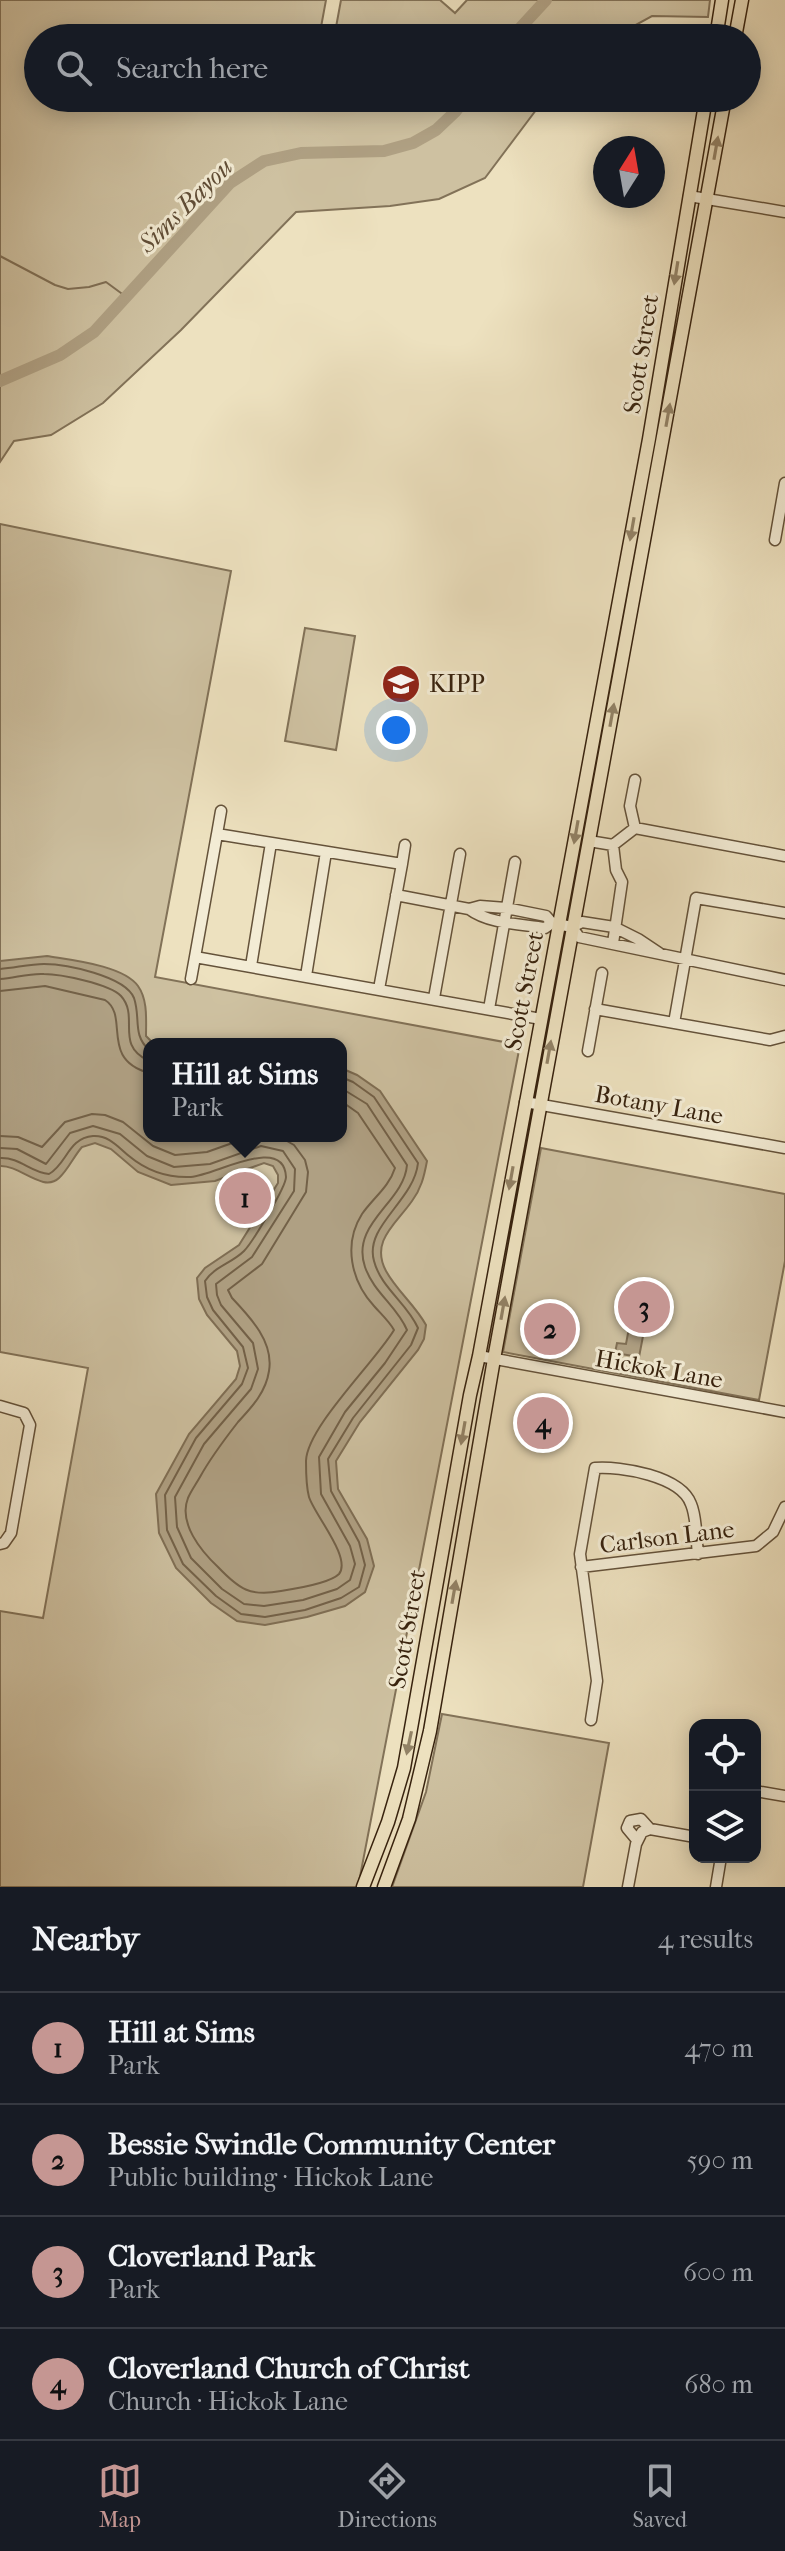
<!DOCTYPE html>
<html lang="en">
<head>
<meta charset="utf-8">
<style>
	:root { --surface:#171b24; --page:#20242c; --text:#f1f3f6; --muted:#9ea1a6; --line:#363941; --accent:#c59692 }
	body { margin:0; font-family:"IM FELL French Canon",serif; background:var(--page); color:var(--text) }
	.controls { position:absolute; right:24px; bottom:24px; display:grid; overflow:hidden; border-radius:16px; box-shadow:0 4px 20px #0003 }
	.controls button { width:72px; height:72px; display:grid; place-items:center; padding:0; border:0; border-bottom:2px solid var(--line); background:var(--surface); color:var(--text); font:40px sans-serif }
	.compass { position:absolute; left:593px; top:136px; width:72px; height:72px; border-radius:50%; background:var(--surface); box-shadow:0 4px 20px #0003; rotate:11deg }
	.you { position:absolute; left:396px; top:730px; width:28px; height:28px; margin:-20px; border:6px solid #fff; border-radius:50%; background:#1a73e8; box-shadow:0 0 0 12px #1a73e833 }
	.badge { display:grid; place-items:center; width:52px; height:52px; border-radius:50%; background:var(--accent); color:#111; font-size:26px; font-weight:700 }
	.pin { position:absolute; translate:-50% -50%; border:4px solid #fff; box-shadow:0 2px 8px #0006 }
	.popup { position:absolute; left:143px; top:1038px; width:204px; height:104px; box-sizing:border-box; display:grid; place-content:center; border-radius:16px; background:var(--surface); filter:drop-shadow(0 2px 6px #0005); font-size:26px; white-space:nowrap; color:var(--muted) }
	.popup b { font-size:30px; color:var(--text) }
	.popup::after { content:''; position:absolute; left:50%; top:100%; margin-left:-16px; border:16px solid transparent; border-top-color:var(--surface) }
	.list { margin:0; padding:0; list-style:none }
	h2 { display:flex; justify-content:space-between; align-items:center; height:104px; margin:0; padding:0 32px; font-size:34px }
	h2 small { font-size:26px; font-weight:400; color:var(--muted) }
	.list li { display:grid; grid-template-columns:52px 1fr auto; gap:24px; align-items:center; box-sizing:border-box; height:112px; padding:0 32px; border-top:2px solid var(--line) }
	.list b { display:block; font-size:30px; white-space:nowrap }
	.list p { margin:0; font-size:26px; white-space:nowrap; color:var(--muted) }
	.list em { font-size:26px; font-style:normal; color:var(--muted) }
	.icon { flex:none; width:44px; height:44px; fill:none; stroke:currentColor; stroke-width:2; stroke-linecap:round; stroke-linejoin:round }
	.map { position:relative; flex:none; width:785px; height:1887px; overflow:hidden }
	.search { position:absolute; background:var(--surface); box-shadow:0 4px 20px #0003; left:24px; right:24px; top:24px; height:88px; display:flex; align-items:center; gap:20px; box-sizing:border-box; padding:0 28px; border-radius:44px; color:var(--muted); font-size:30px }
	.sheet { height:552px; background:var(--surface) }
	nav { display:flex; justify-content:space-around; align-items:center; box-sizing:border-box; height:112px; border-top:2px solid var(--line); background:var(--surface); font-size:22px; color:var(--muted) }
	nav a { display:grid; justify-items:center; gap:4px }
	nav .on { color:var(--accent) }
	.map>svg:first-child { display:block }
	.green { fill:#cec1a1; stroke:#827258; stroke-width:2; fill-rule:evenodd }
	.water { fill:#afa083; stroke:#7f6e54; stroke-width:2 }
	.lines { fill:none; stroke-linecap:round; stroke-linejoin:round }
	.shore { stroke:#736148; stroke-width:2 }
	.stream { stroke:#7f6e54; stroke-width:2 }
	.river { stroke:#afa083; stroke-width:12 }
	.minor-casing { stroke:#64523a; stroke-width:13 }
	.major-casing { stroke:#37220e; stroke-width:15 }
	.minor { stroke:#f3ecd5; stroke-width:10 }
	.major { stroke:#ede1bf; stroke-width:12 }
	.oneway { fill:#928266 }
	.labels { text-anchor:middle; stroke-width:6; stroke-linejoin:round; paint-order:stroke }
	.street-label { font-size:24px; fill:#37220e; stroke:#f3ecd5 }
	.poi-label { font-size:24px; fill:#37220e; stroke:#f3ecd5; text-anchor:start }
	.water-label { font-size:26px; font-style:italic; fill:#614e37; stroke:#f3ecd5 }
</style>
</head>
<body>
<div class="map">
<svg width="785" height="1887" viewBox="0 0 785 1887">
	<rect width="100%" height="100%" fill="#ede1bf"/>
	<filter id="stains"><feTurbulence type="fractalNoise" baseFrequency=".0025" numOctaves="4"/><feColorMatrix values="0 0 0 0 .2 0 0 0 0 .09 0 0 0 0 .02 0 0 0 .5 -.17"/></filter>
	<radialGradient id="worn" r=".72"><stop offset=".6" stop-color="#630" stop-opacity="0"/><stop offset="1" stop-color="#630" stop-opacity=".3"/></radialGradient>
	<path class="green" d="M0,0H326L319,38H38V98H545L485,178L439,199L390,206L296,212L181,330L103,403L51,435L14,441L0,462Z
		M341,0H440L455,13L467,0H710L708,17L652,16L612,38H334Z
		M0,524L231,571L155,977L520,1045L358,1887H0V1611L43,1618L88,1368L0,1352ZM149,1044H341V1136H149Z
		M305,628L355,636L336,750L285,741Z
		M541,1148L785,1194V1261L759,1400L503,1352Z
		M442,1714L609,1743L583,1887H392L426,1792Z"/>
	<path class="water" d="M47,956C70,960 123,965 138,986C148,1000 146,1020 146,1036L154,1044H149V1136H341V1068L357,1075L380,1091L427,1161C424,1177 421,1189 412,1201C396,1224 370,1241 386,1271C397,1291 415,1305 426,1325L424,1339L418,1350L360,1422L336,1461L338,1489L367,1539L374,1566L365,1592L345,1606L307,1617L265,1625L237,1621L211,1603L176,1568L159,1533L156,1494L189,1434L236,1379L240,1366L237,1351L207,1315L199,1299L197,1278L205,1268L239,1245L278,1183V1175L273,1166L264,1163L215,1181L171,1185L138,1172L111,1149L95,1143L82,1147C74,1156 68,1170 59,1178C43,1193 20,1165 0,1166V961Z
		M629,1328L644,1331L639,1357L615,1353L617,1343L626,1344Z"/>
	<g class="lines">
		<path class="shore" d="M0,969C15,968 29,964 44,964C66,964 125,976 134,998C141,1019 132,1034 149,1050
			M0,979C15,978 29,973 44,974C60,974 110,984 121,996C140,1017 114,1045 149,1061
			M0,991L45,986L105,1000C130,1016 99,1059 149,1073
			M0,1136L18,1137L42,1147L65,1122L92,1114L105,1115L123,1122L153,1146L175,1155L207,1152L252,1136
			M278,1136L294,1145L305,1160L308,1172L306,1192L262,1264L228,1290L232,1298C250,1317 274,1342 269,1371C266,1392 252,1407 238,1422C224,1440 211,1457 200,1477C196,1484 191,1491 188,1498C178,1523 201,1551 218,1567C239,1589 250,1597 281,1591C294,1589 330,1583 339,1574C352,1558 314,1514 309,1497C306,1486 306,1472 306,1461C307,1427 375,1362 394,1330C389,1321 381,1314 374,1306C351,1281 343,1244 362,1214C373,1198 389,1187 395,1168L358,1113L341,1101
			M0,1148L17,1149L46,1164L70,1133L93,1126L120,1134L147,1156L174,1167L210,1164L261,1146L283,1151L295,1169L294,1191L252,1257L216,1284L217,1295L221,1305L253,1343L258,1369L251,1389L204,1444L175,1497L177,1527L191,1558L222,1589L244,1604L264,1606L303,1600L337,1589L350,1580L355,1564L350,1546L321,1494L319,1457L345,1412L385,1363L407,1330C397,1306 374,1293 365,1267C350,1223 404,1203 407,1165L367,1104L341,1088
			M0,1158C20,1157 31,1173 49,1174C67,1164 68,1138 93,1136C109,1135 118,1147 129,1156C147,1171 168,1178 191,1177C216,1175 284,1134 286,1177C286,1187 252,1243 244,1251C232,1263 214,1267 205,1281L207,1297L213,1310L243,1347L248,1368L242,1384L196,1438L165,1495L167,1530L183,1564L216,1596L241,1614L265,1617L305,1610L341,1598L359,1587L365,1565L359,1542L331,1491L328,1459L353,1418L411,1345L418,1328C407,1303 381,1288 374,1261C364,1226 414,1201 418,1163L374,1097L353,1082L341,1077"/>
		<path class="stream" d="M0,256L55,285L68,289L89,287L106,282L125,296"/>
		<path class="river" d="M511,38L546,0
			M0,381L60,355L94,332L230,183L264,161L301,153L384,151L413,143L436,130L455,112L466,98"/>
		<defs>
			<path id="minor" d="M689,196L785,212
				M775,540L785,483
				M635,780L630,806L635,828
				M217,834L221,811
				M589,841L613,845L635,828L785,856
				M613,845L616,870L622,882L613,943
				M402,864L405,845
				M396,895L469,909
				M552,923L545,928C521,924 489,924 469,909L480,906L506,908L546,916L552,923L572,927L582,922L614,927L638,939L659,953
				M572,927L579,937L785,980
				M251,966L271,843
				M306,976L326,852
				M191,979L195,957
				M379,989L402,864L217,834L195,957L541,1019
				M434,998L460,854
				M489,1009L515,862
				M595,1009L770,1040L785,1036
				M674,1023L696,898L785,913
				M588,1051L602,973
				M525,1102L785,1148
				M479,1356L785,1412
				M0,1406L24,1413L30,1425L11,1533L4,1543L0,1544
				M581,1567L756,1546L773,1532L785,1507
				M591,1720L597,1681L580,1554L595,1468C621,1466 681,1476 691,1504C697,1518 696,1538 698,1554
				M755,1791L785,1796
				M637,1840L627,1828L630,1821L641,1819L650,1829
				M628,1887L636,1844L642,1832L650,1829L695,1837
				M716,1887L721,1857"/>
			<path id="major" d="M716,38L722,0
				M735,38L742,0
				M363,1887L388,1822L404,1768L470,1395L479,1356L649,439L706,98
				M384,1887L409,1819L430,1731L494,1359L725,98"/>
		</defs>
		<use href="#minor" class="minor-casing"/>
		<use href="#major" class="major-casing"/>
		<use href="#minor" class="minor"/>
		<use href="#major" class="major"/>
	</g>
	<defs><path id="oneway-solid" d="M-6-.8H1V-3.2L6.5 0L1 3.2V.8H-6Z" transform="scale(2)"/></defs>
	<g class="oneway">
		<use href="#oneway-solid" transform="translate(716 148) rotate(-80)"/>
		<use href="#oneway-solid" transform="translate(676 273) rotate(99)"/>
		<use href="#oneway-solid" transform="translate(668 415) rotate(-80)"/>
		<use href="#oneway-solid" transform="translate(632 529) rotate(100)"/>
		<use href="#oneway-solid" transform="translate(612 715) rotate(-80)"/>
		<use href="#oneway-solid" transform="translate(576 832) rotate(100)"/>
		<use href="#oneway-solid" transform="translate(549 1052) rotate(-80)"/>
		<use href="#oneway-solid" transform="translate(511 1178) rotate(100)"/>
		<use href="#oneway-solid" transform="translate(503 1308) rotate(-80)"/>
		<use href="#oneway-solid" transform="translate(463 1433) rotate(100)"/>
		<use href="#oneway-solid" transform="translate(454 1592) rotate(-80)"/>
		<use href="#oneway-solid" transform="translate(409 1743) rotate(102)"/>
	</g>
	<defs>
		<symbol id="school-disc" viewBox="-11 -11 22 22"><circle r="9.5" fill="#8f2418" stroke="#f3ecd5"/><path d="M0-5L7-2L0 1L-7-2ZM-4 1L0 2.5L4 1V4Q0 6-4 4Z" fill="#fff"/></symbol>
	</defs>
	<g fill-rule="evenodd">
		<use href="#school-disc" x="379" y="662" width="44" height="44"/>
	</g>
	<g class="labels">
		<g class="street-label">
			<text transform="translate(641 354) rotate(-81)" y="8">Scott Street</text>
			<text transform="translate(524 991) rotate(-79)" y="8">Scott Street</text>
			<text transform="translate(659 1105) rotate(10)" y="8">Botany Lane</text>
			<text transform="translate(659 1369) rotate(10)" y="8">Hickok Lane</text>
			<text transform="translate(667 1537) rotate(-7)" y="8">Carlson Lane</text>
			<text transform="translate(407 1629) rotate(-80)" y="8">Scott Street</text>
		</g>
		<g class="poi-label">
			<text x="429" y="692">KIPP</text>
		</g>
		<g class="water-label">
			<text transform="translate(185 205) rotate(-45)" y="9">Sims Bayou</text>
		</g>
	</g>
	<rect width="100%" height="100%" filter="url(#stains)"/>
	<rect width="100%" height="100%" fill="url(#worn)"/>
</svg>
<div class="controls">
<button><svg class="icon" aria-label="locate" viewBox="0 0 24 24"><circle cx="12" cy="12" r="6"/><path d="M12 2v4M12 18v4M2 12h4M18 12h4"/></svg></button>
<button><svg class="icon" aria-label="layers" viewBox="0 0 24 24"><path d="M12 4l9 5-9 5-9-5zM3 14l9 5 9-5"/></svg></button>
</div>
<svg class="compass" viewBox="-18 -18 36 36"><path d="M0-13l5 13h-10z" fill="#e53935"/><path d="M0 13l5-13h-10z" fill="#9ea1a6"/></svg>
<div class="you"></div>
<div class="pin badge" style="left:245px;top:1198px">1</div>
<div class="popup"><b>Hill at Sims</b>Park</div>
<div class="pin badge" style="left:550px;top:1329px">2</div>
<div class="pin badge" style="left:644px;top:1307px">3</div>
<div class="pin badge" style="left:543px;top:1423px">4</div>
<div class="search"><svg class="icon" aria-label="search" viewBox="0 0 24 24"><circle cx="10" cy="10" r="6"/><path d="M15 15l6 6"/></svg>Search here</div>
</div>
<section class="sheet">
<h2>Nearby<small>4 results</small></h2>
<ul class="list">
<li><span class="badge">1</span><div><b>Hill at Sims</b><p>Park</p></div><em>470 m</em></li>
<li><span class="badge">2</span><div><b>Bessie Swindle Community Center</b><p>Public building · Hickok Lane</p></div><em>590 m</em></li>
<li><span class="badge">3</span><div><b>Cloverland Park</b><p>Park</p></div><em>600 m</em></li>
<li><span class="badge">4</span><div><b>Cloverland Church of Christ</b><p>Church · Hickok Lane</p></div><em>680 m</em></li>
</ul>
</section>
<nav>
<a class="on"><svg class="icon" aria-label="map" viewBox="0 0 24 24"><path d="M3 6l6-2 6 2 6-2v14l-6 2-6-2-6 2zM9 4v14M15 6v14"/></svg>Map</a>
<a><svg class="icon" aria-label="directions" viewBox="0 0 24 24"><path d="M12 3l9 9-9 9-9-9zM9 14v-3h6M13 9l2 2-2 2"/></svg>Directions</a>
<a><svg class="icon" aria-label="saved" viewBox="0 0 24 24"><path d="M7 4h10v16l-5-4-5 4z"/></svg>Saved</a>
</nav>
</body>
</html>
